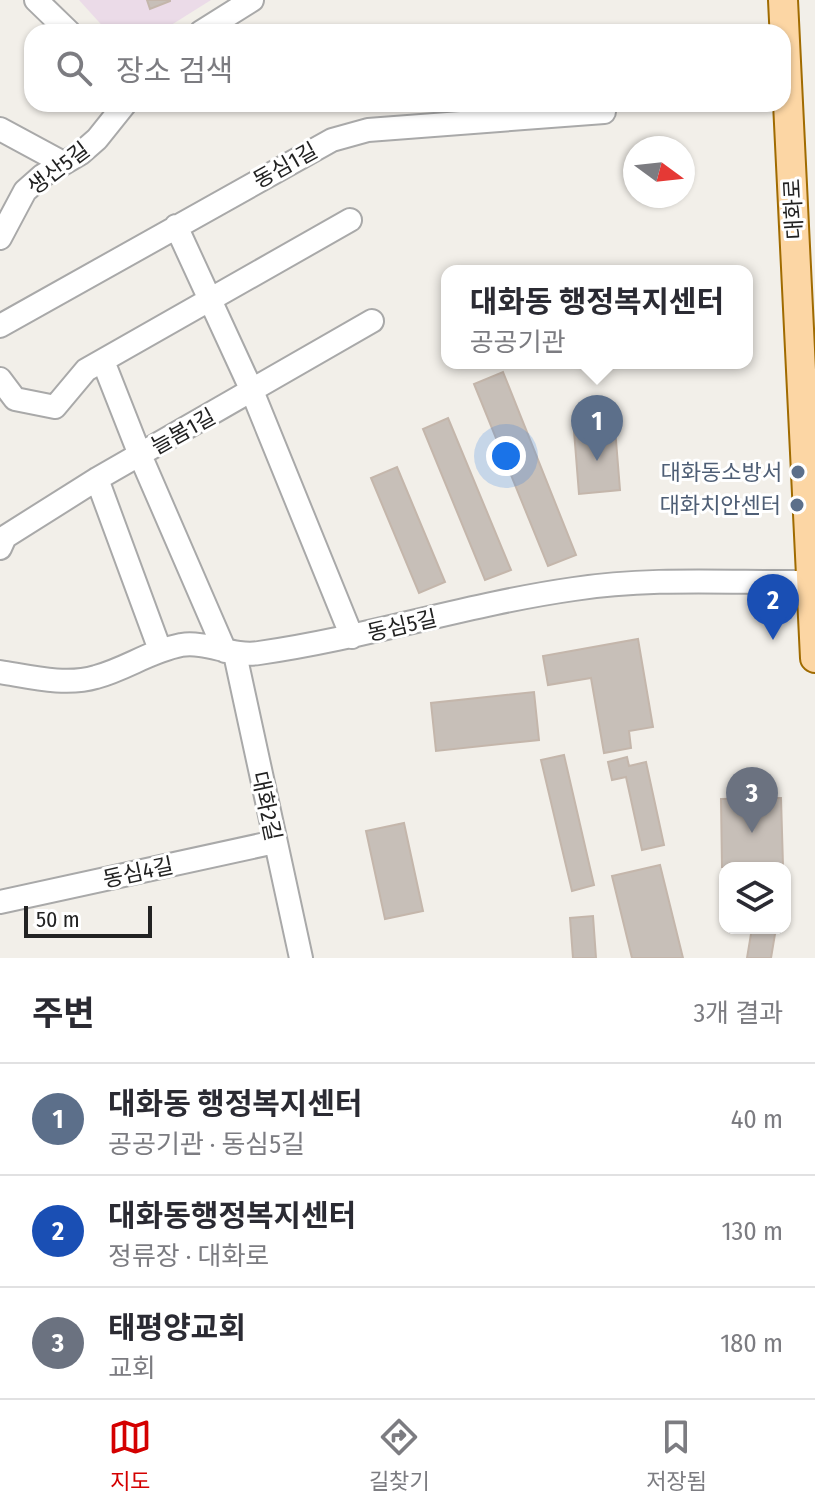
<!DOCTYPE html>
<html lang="ko">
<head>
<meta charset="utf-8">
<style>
	:root { --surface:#fff; --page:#f2f2f3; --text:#2b2b33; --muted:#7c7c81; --line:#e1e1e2; --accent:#d40000 }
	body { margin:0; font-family:"Fira Sans Condensed","Noto Sans KR",sans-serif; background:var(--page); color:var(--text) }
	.controls { position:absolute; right:24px; bottom:24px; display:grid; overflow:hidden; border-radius:16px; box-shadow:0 2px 6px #0004 }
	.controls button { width:72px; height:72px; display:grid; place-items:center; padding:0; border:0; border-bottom:2px solid var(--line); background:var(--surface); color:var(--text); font:40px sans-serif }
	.compass { position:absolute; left:623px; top:136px; width:72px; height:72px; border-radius:50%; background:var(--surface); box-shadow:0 2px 6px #0004; rotate:105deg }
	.scale { position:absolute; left:24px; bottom:20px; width:128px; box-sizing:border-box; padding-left:8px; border:4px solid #222; border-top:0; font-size:22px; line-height:28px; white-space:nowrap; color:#222; -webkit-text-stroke:6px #fff; paint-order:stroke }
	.you { position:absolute; left:506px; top:456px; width:28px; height:28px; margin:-20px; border:6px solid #fff; border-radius:50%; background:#1a73e8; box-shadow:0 0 0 12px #1a73e833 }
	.badge { display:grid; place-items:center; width:52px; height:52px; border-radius:50%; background:var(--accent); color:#fff; font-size:26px; font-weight:700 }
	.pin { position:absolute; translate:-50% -66px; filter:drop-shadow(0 2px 4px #0008) }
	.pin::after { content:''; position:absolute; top:42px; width:28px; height:24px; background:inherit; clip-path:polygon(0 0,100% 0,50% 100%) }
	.popup { position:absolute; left:441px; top:265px; width:312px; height:104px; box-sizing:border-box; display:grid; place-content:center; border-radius:16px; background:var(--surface); filter:drop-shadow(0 2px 6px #0005); font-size:26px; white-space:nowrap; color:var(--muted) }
	.popup b { font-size:30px; color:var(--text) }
	.popup::after { content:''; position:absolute; left:50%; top:100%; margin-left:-16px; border:16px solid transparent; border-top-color:var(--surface) }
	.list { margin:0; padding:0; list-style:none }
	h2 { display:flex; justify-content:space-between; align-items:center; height:104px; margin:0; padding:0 32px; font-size:34px }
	h2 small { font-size:26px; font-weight:400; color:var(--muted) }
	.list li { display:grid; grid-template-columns:52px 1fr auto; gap:24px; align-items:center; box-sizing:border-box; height:112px; padding:0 32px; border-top:2px solid var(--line) }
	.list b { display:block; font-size:30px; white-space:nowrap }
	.list p { margin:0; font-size:26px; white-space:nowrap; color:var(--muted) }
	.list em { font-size:26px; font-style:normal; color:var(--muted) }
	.icon { flex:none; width:44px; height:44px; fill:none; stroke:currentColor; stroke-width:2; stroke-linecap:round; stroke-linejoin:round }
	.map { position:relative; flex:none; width:815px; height:958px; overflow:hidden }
	.search { position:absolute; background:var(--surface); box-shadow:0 2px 6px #0004; left:24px; right:24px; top:24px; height:88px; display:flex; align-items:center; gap:20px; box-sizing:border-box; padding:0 28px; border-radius:24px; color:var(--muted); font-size:30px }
	.sheet { height:440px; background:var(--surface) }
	nav { display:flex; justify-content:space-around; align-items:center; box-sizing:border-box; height:112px; border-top:2px solid var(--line); background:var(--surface); font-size:22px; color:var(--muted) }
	nav a { display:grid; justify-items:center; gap:4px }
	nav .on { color:var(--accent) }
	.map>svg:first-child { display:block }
	.industrial { fill:#ebdbe8 }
	.building { fill:#c7bfb8; stroke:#c4b6ab; stroke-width:2 }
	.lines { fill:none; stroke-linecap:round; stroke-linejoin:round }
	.minor-casing { stroke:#a9a9a9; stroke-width:26 }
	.major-casing { stroke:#a06b00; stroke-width:32 }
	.minor { stroke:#fff; stroke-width:22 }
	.major { stroke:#fcd6a4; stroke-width:28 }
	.service-dot { fill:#5c6f8a; stroke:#fff; stroke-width:3 }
	.labels { text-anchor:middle; stroke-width:6; stroke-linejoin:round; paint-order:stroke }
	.street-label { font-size:22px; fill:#222; stroke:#fff }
	.service-label { font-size:22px; fill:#4e5e75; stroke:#fff; text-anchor:end }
</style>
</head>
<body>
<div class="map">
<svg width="815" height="958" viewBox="0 0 815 958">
	<rect width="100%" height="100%" fill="#f2efe9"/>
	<path class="industrial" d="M79,0H211L160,32H108Z"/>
	<path class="building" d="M147,0H170V1L150,9Z
		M503,372L576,555L548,566L474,384Z
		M448,418L511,570L485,580L423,429Z
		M615,428L620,490L579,494L574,431Z
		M397,467L445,582L419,593L371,478Z
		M638,639L653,727L629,731L631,748L604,753L591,678L548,685L543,656Z
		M534,692L539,740L436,751L431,703Z
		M564,755L594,885L572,891L541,760Z
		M627,757L629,766L646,762L664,845L642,850L626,777L612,780L608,762Z
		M781,798L783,866L722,867L721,799Z
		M404,823L423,911L385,919L366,831Z
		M660,865L683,958H632L612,876Z
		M593,916L596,958H573L570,918Z
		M752,928H776L771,958H747Z"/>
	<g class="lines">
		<defs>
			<path id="minor" d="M36,0L69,32
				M201,32L252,0
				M0,129L63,163
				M176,226L252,391L352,637
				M0,238L25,191L42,176L81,153L97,139L125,104
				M0,326L332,140L368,130L604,112
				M103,361L140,455L225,651
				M0,379L15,399L55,407L86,370L350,220
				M97,479L160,650
				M0,548L5,537L97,479L372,321
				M235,654L301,958
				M0,672C31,677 66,686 96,677C126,669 150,651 181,645C207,641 232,657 259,653C365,638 468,604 574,589C652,577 733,583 811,582
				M0,902L275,842"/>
			<path id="major" d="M783,0L815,658"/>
		</defs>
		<use href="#minor" class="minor-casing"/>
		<use href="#major" class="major-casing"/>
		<use href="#minor" class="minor"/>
		<use href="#major" class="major"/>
	</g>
	<g class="service-dot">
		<circle cx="798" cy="472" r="8"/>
		<circle cx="797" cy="505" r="8"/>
	</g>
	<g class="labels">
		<g class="street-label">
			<text transform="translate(285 165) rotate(-29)" y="8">동심1길</text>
			<text transform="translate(58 168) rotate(-37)" y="8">생산5길</text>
			<text transform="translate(793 209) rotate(-93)" y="8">대화로</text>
			<text transform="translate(183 431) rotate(-29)" y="8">늘봄1길</text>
			<text transform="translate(402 625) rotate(-13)" y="8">동심5길</text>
			<text transform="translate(267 806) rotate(78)" y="8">대화2길</text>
			<text transform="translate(138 872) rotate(-12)" y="8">동심4길</text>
		</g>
		<g class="service-label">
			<text x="782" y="480">대화동소방서</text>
			<text x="781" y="513">대화치안센터</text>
		</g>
	</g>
</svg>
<div class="controls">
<button><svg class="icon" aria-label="layers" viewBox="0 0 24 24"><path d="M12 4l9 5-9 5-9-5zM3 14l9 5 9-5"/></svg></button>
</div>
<svg class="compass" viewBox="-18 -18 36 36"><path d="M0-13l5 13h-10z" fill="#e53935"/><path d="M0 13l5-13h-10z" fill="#7c7c81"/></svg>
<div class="scale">50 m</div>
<div class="you"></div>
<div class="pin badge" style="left:597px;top:461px;background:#5c6f8a">1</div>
<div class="popup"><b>대화동 행정복지센터</b>공공기관</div>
<div class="pin badge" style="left:773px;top:640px;background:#1a4fb4">2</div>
<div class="pin badge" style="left:752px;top:833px;background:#6b7280">3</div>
<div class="search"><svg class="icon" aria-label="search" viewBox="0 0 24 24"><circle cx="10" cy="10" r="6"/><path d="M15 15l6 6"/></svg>장소 검색</div>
</div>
<section class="sheet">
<h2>주변<small>3개 결과</small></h2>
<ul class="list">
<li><span class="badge" style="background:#5c6f8a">1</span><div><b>대화동 행정복지센터</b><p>공공기관 · 동심5길</p></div><em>40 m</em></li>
<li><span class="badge" style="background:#1a4fb4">2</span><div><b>대화동행정복지센터</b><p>정류장 · 대화로</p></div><em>130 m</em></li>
<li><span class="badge" style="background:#6b7280">3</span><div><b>태평양교회</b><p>교회</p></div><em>180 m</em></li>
</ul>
</section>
<nav>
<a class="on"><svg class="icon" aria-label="map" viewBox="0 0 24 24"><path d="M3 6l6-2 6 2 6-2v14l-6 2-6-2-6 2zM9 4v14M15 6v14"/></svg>지도</a>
<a><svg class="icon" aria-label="directions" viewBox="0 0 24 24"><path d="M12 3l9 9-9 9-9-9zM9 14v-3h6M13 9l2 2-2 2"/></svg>길찾기</a>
<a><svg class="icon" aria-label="saved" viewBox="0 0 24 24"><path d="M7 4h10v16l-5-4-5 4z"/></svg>저장됨</a>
</nav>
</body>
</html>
